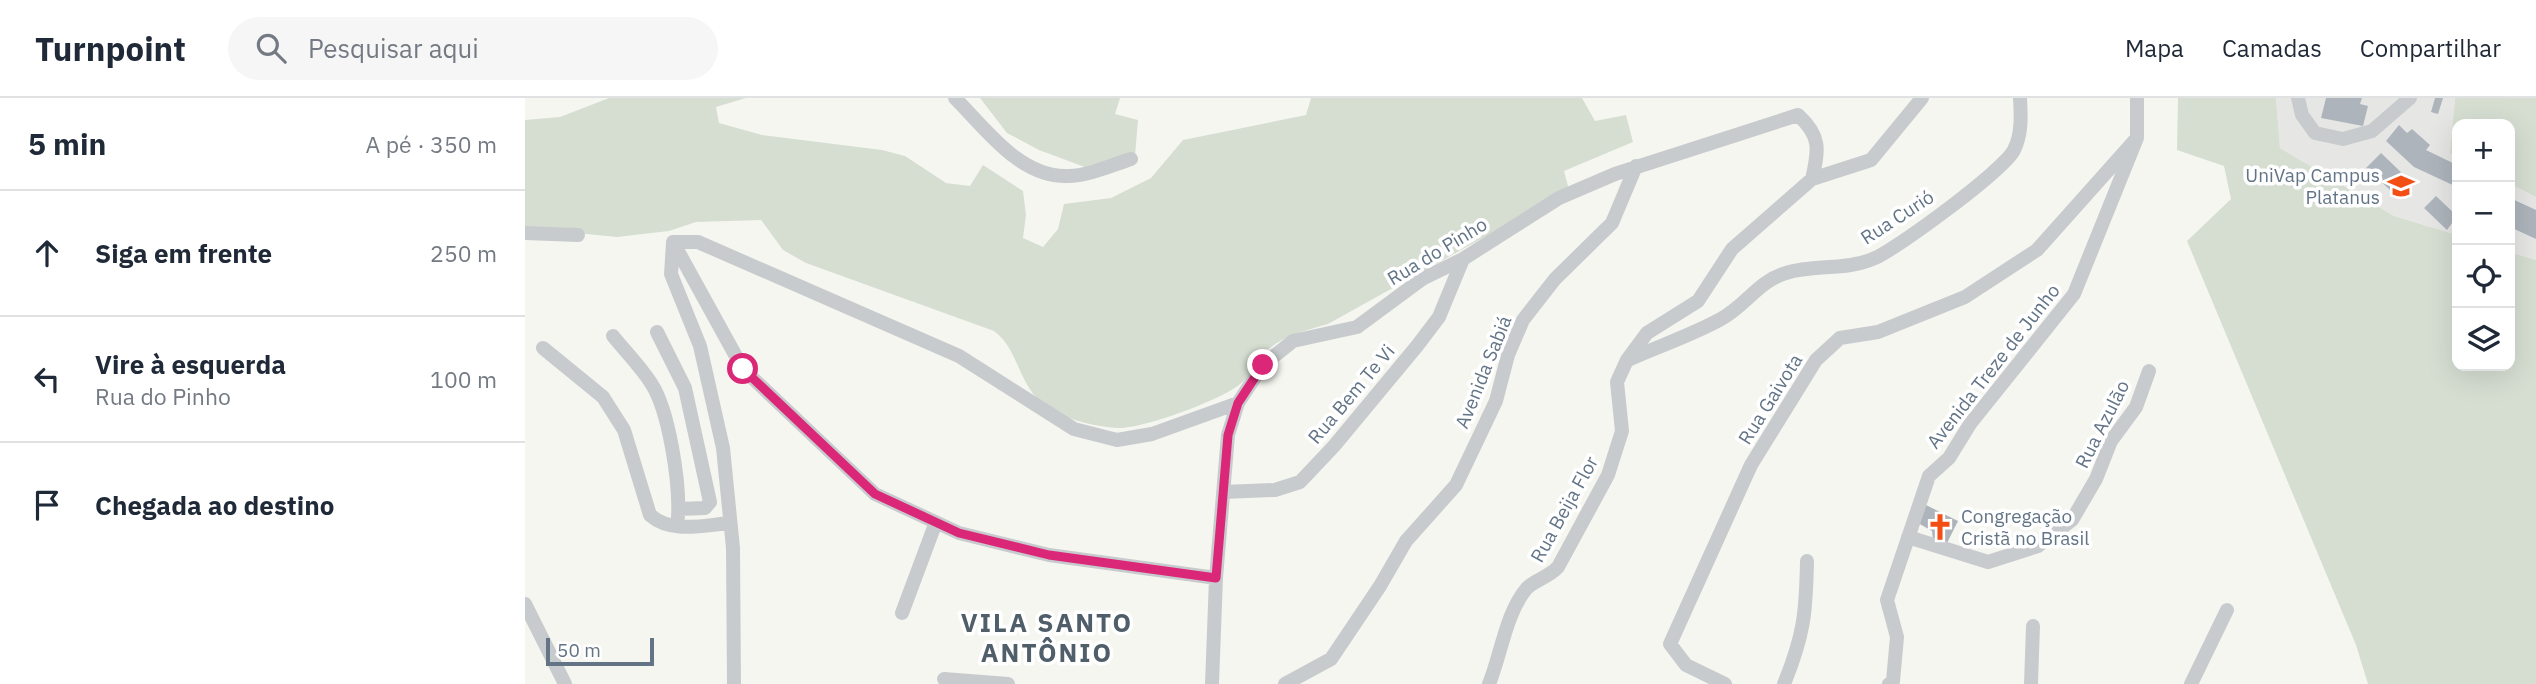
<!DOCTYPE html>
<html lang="pt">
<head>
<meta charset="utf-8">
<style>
	:root { --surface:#fff; --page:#f6f6f7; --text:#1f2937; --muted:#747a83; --line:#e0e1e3 }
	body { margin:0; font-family:"IBM Plex Sans",sans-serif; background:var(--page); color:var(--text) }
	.controls { position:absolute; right:21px; top:21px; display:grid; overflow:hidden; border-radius:14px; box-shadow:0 7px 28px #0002 }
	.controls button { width:63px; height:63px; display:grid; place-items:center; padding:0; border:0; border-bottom:2px solid var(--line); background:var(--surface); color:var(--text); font:35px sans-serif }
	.scale { position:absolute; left:21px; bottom:18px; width:108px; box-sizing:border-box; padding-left:7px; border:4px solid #627486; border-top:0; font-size:19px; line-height:24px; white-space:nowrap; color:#627486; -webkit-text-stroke:5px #fff; paint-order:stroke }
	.stop { position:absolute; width:21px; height:21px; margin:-16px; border:5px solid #db2777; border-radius:50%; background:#fff }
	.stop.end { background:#db2777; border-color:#fff; box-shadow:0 2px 7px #0008 }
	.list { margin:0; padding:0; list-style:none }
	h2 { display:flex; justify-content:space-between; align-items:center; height:91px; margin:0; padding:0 28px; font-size:30px }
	h2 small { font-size:23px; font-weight:400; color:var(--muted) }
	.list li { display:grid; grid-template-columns:46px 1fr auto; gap:21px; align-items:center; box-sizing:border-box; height:126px; padding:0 28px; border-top:2px solid var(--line) }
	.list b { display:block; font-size:26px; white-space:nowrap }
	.list p { margin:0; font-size:23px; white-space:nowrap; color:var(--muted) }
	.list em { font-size:23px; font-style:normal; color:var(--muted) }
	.icon { flex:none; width:38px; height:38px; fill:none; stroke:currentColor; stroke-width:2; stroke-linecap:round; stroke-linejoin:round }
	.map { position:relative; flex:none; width:2011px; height:586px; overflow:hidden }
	header { display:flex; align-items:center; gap:42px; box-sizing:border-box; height:98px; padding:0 35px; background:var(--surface); border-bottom:2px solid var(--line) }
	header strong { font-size:33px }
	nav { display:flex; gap:38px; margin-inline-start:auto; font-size:24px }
	.search { width:490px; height:63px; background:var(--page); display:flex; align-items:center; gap:18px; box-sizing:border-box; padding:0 24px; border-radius:38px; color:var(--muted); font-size:26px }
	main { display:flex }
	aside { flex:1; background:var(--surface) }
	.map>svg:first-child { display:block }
	.built { fill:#e6e7e5 }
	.green { fill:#d6ded2 }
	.building { fill:#adb4bb }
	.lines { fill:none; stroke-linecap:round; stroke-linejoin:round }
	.minor { stroke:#c8cbce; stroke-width:14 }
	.route { stroke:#db2777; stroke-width:9 }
	.labels { text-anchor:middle; stroke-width:7; stroke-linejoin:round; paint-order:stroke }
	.poi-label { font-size:19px; fill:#627486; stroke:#fff; text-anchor:end }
	.street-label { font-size:19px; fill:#627486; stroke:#fff }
	.district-label { font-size:26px; font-weight:bold; letter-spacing:2px; fill:#505e6a; stroke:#fff }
</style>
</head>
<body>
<header>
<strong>Turnpoint</strong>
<div class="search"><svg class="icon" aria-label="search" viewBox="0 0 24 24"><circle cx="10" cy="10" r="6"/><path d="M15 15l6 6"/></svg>Pesquisar aqui</div>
<nav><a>Mapa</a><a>Camadas</a><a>Compartilhar</a></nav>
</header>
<main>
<aside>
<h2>5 min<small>A pé · 350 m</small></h2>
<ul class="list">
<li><svg class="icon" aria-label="ahead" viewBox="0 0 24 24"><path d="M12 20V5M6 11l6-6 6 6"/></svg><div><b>Siga em frente</b></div><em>250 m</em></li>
<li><svg class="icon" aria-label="left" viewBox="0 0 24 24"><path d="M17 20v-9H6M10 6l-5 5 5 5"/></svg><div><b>Vire à esquerda</b><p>Rua do Pinho</p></div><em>100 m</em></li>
<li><svg class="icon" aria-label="arrive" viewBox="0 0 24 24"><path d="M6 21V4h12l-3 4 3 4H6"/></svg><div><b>Chegada ao destino</b></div></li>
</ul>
</aside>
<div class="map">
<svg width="2011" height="586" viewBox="0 0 2011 586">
	<rect width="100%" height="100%" fill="#f6f6f1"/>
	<path class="built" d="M1751,0H1930L1925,55L1932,59V137L1869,118L1755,50Z
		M1985,86L2011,99V162L1985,154Z"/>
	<path class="green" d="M84,0H221L191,9L194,25L237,37L357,52L380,58L421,85L445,88L458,67L498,93L501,117L498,140L518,149L533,131L539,106L586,100L626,80L658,42L781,17L786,0H1057L1070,23L1101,17L1108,44L1039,73L1044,92L803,226C782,232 757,238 740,254C730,263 725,279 714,287C693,303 620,330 594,330C572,329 546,323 527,312C491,291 497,254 469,233L281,165L258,152L236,122L171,124L144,133L92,139L0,130V22L35,19Z
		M455,0H595L590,16L613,22L610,58L604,69L581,77L514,52L482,35Z
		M1653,0H1751L1755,50L1869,118L1932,137V268H1985V154L2011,162V586H1843L1831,547L1662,143L1706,101L1699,68L1652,52Z
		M1930,0H2011V99L1985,86V26H1932V59L1925,55Z"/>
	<path class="building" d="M1801,0H1837L1835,6L1843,8L1838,28L1796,20Z
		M1910,0H1918L1913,16L1906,14Z
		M1874,27L1882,35L1887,31L1905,47L1901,52L1932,67V89L1889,69L1861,43Z
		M1856,55L1880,78L1865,92L1841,70Z
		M1911,98L1932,118L1922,132L1899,110Z
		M1985,100L2011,112V141L1985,129Z
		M1401,407L1433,423L1422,445L1408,442L1407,433L1393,425Z"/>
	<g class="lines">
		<path class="minor" d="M430,0C460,30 495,80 543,78C563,78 587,67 606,61
			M1773,0L1777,17L1790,35L1818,41L1847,33L1885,0
			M0,135L53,137
			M148,144L218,271L350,396L434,435L524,457L691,480
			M148,144H173L434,258L549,331L592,342L627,336L713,305
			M148,145L146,176L175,248L198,350L208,450L209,586
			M132,234L160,290L185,404L180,410L154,411
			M88,238C100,253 115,268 126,285C144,312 155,385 153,419
			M18,250L78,299L99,332L125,417C146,436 180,427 205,425
			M1103,262C1134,248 1167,237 1196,221C1220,208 1235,182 1261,175C1289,166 1322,173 1350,160C1373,150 1479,72 1489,52C1497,36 1496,18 1495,0
			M698,394L750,392L775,384L809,348L892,248L914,219L938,161
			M1383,439L1463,464L1513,448L1547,422L1571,381L1586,343L1611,309L1624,273
			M0,506L40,586
			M377,515L411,424
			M419,581L483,586
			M687,586L691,480L703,337L713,305L738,267L768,243L832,229L897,181L938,161L1034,100L1090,76L1273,17C1296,38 1294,51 1287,81
			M760,586L806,561L855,488L881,443L931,387L971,303L983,257L998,222L1030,181L1087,125L1111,68
			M964,586C976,557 981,514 1002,490C1010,482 1024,479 1033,469L1083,377L1097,333L1092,284L1102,262L1122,235L1173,203L1207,151L1287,81L1346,62L1397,0
			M1200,586L1161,567L1145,546L1226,367L1291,262L1315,240L1353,234L1440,199L1512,152L1612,40
			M1259,586C1279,537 1281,515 1282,463
			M1364,586L1368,583L1372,539L1362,502L1404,378L1424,360L1445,326L1549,196L1612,40V0
			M1506,586L1508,528
			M1666,586L1702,512"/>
	</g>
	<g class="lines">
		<path class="route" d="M218,271L350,396L434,435L524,457L691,480L703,337L713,305L738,267"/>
	</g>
	<defs>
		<symbol id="university-bare" viewBox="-9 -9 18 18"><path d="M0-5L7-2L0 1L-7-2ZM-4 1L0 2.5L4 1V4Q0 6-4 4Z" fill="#f34f14" stroke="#fff" stroke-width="2.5" paint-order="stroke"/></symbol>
		<symbol id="church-bare" viewBox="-9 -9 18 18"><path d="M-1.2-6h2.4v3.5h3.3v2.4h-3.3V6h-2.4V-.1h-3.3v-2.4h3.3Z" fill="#f34f14" stroke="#fff" stroke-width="2.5" paint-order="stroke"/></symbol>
	</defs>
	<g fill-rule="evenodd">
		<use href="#university-bare" x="1857" y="69" width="38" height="38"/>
		<use href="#church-bare" x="1396" y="410" width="38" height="38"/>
	</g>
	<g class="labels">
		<g class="poi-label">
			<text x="1855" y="84">UniVap Campus<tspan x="1855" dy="22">Platanus</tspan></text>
			<text x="1436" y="425" text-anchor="start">Congregação<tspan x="1436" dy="22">Cristã no Brasil</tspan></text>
		</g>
		<g class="street-label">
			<text transform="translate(1372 119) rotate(-33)" y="7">Rua Curió</text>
			<text transform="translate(912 153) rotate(-31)" y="7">Rua do Pinho</text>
			<text transform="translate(1468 268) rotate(-52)" y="7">Avenida Treze de Junho</text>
			<text transform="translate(958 274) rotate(-68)" y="7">Avenida Sabiá</text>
			<text transform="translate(826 296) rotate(-50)" y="7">Rua Bem Te Vi</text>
			<text transform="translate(1245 301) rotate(-58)" y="7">Rua Gaivota</text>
			<text transform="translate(1577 326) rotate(-63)" y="7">Rua Azulão</text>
			<text transform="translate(1039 411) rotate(-61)" y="7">Rua Beija Flor</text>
		</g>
		<g class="district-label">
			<text x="522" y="534">VILA SANTO<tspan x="522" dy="30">ANTÔNIO</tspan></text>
		</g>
	</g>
</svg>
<div class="controls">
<button>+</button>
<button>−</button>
<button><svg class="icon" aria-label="locate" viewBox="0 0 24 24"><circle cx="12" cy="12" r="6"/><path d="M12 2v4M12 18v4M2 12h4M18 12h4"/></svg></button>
<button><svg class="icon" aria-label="layers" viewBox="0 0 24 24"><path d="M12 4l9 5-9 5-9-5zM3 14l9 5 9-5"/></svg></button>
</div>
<div class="scale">50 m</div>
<div class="stop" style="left:218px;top:271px"></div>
<div class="stop end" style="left:738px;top:267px"></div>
</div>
</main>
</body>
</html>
